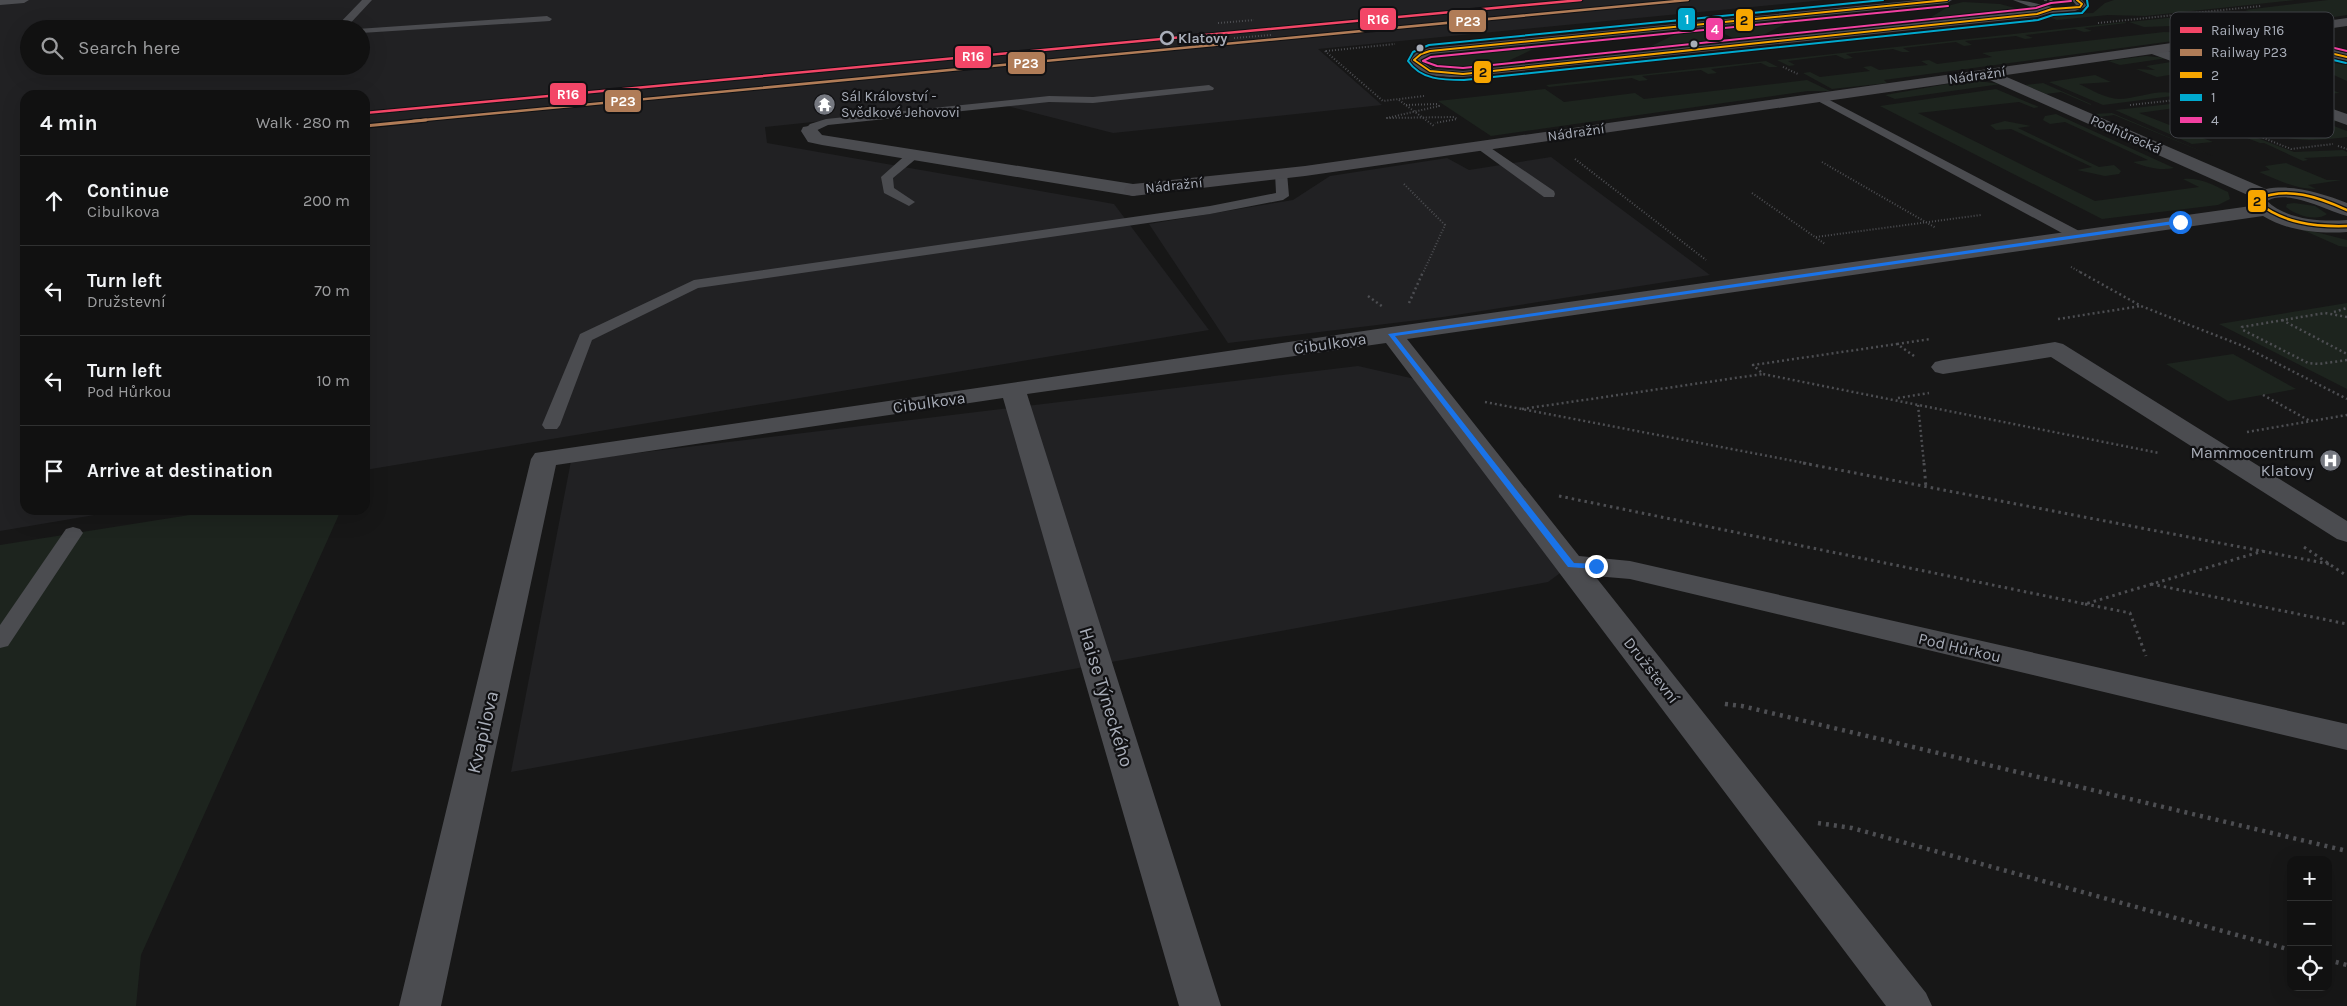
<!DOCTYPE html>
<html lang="en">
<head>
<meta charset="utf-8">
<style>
	:root { --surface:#111; --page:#1a1a1a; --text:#f1f3f6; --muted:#9c9d9f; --line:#303131 }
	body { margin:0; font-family:Karla,sans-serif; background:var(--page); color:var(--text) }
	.controls { position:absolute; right:15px; bottom:15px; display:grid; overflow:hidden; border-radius:10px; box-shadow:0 5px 20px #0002 }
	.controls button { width:45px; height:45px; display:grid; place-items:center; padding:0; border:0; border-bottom:1px solid var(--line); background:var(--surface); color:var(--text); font:25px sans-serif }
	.stop { position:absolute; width:15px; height:15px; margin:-11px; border:4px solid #1a73e8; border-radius:50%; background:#fff }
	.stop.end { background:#1a73e8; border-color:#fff; box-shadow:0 1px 5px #0008 }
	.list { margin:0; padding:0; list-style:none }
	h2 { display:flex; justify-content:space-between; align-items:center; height:65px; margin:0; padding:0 20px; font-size:21px }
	h2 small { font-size:16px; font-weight:400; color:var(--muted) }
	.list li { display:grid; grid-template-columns:32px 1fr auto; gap:15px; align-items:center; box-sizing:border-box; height:90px; padding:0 20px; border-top:1px solid var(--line) }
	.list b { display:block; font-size:19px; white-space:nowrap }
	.list p { margin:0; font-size:16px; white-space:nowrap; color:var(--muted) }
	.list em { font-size:16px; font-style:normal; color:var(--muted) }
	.icon { flex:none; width:28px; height:28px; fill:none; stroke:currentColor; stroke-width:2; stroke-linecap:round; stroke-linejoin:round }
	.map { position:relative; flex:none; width:2347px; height:1006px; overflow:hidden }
	.search { position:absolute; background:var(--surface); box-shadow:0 5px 20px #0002; left:20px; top:20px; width:350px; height:55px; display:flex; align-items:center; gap:12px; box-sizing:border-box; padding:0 18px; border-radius:28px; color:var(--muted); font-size:19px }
	.panel { position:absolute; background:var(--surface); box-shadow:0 5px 20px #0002; left:20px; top:90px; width:350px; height:425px; border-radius:15px }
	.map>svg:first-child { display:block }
	.built { fill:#212123; fill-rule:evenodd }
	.green { fill:#1d241e }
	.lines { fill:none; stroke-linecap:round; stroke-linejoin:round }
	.path-far3 { stroke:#4d4e52; stroke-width:2; stroke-dasharray:1 2; stroke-linecap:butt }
	.path-far2 { stroke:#4d4e52; stroke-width:2.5; stroke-dasharray:2 3; stroke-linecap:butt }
	.path-far1 { stroke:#4d4e52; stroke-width:3; stroke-dasharray:2.5 4; stroke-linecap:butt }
	.path { stroke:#4d4e52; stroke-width:4.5; stroke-dasharray:3 5; stroke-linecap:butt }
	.lane { fill:#4b4c50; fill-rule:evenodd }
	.street { fill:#4b4c50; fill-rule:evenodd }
	.secondary { fill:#4a4a4e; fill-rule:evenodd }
	.rail { stroke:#4b4c4f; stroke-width:2; stroke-dasharray:3 2.5; stroke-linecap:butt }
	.bus-1-far1-casing { stroke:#111113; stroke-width:4 }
	.bus-1-casing { stroke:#111113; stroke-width:5 }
	.bus-2-casing { stroke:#111113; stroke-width:4 }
	.bus-3-casing { stroke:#111113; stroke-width:4 }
	.bus-1-far1 { stroke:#f7a600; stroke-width:2 }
	.bus-1 { stroke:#f7a600; stroke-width:2.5 }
	.bus-2 { stroke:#00a9ce; stroke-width:2 }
	.bus-3 { stroke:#f240a1; stroke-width:2 }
	.rail-1-casing { stroke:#111113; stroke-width:4.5 }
	.rail-2-far1-casing { stroke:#111113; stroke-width:4.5 }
	.rail-2-casing { stroke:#111113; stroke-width:5.5 }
	.rail-1 { stroke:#f34667; stroke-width:2.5 }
	.rail-2-far1 { stroke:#b07c57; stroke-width:2.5 }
	.rail-2 { stroke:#b07c57; stroke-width:3 }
	.route { fill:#1a73e8 }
	.stop-dot { fill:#111113; stroke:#a8adb8; stroke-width:2.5 }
	.bus-dot { fill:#a8adb8; stroke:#111113; stroke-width:2 }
	.labels { text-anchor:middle; stroke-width:4.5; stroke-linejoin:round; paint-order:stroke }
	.far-stop-label { font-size:14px; font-weight:bold; fill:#a8adb8; stroke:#111113; text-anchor:start }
	.far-street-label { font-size:14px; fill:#a8adb8; stroke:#111113 }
	.far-poi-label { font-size:14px; fill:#a8adb8; stroke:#111113; text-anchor:start }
	.street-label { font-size:16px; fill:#a8adb8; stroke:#111113 }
	.poi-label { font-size:16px; fill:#a8adb8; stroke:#111113; text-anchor:end }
	.near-street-label { font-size:19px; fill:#a8adb8; stroke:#111113 }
	.key { fill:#111113; stroke:#3e4045; stroke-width:1 }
	.key-label { font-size:14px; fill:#a8adb8 }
	.line-badge { stroke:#111113; stroke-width:2 }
	.badge-label { font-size:14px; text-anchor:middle; font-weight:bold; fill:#fff }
	.pale-badge-label { font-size:14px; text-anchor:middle; font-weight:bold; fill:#111 }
</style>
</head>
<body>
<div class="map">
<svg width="2347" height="1006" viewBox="0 0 2347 1006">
	<rect width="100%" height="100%" fill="#171717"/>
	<path class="built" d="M0,0H1824L1318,49L1382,105L1113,133L995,103L765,127L767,143L1114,204L1209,330L365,470V95H25V510H124L0,531ZM29,29H361V66H29Z
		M1551,157L1710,275L1443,317L1228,343L1149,224L1293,200L1330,176L1447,158L1469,170Z
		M1358,366L1428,382L1571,565L1548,582L511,772L571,461Z"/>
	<path class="green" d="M2114,0H2295L2145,16L2108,15L2057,20L2044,15L2093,13L2105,3Z
		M2328,0H2347V15L2289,24L2245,10Z
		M1963,2L2000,4L2026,11L1935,21L1928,19L1951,5Z
		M2224,12L2237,13L2280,26L2229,32L2172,26L2144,27L2129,22Z
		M1782,20L1789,22L1759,37L1739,41L1710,27Z
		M2124,22L2127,23L2084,28L2092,31L2084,32L2075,29L2025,35L2033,38L2025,39L2016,36L1965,41L1972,45L1964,46L1956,42L1903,48L1910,52H1902L1893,49L1846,54L1853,58L1845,59L1836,55L1788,61L1795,65L1789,66L1777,60Z
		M1700,29L1728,42L1652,50L1645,49L1678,33Z
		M2164,32L2189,33L2203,37L1884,80L1887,83L1832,89L1803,73L1810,72L1820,77L1870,71L1863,67L1871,66L1879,70L1928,65L1921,61L1929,60L1937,64L1992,57L1982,53Z
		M1536,45L1540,46C1526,52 1512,60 1497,65C1481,69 1433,77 1424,61L1427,57L1437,55Z
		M2146,56L2168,58L2120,65L2108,61Z
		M1766,61L1778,67H1769L1761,63L1711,69L1717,73L1708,74L1701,70L1642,76L1648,80L1639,81L1632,78L1549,87L1546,85Z
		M2177,61L2184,64L2173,66C2183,69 2192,67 2201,70L2191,72L2236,89L2187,94L2179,91L2219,85L2187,72L2157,77L2136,69L2155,70L2146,66Z
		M2322,61L2347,65V81L2307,63Z
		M2234,70H2239L2296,90L2323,87L2340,93L2298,96L2235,75L2232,72Z
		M2095,75L2111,82L2079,84C2090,89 2106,99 2119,99C2137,99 2160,87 2180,95L2103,105L2049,82Z
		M1807,80L1830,91H1808L1491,136L1438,101L1545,89L1564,102L1635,93L1644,99Z
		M1970,80L2001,84L1895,99L1885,95Z
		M2043,83L2091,104V105L2061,92L2046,94L2025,85Z
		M1996,89L2039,107L2034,108L2019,102L1918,113L2095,201L2199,187L2183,179C2200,177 2213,185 2228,192L2230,199L2218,205L2102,219L1880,106Z
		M2171,104L2194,113H2187L2175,108L2139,113L2213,142L2192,144L2115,110Z
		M2112,113L2215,157L2114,115L2099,117L2093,114Z
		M2056,114L2174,168C2160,171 2146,167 2133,162L2148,160L2065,122L2050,124L2043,120L2045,116Z
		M2203,117L2294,152L2343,150L2347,152V156L2304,158L2308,160L2303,161L2264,143H2260L2195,118Z
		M2334,119L2338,121L2326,123L2347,131V137C2304,142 2289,142 2248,126L2301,120L2308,122Z
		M2005,121L2031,126L2018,128L2099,167L2114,165L2121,171L2119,174L2105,176L2077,170L2092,167L2011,129L1996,130L1990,125Z
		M2286,163L2327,180H2342L2308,185L2316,189C2295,189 2278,180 2259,172L2270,170L2265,166Z
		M2294,203L2315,206L2327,214C2317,222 2295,215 2286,207L2287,204Z
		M2296,227L2347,240V247L2339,246Z
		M2347,303V389L2219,324Z
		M2233,354L2296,389L2228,401L2166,364Z
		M221,510H341L141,955L136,1006H0V545Z"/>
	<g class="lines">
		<path class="path-far3" d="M1218,23L1254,20
			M2098,23L2261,6
			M1234,38L1271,35
			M1325,51L1383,101L1424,96
			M1326,51L1395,44
			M1783,67L1798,74
			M2172,90L2193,98
			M1399,100L1434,126
			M2171,101L2291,149L2333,144
			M1406,105L1437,104L1439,106L1387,118L1454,117L1457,119L1435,123
			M2130,105L2203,97
			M2192,115L2203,114
			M2233,126L2269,122
			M2338,146L2347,149
			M1575,159L1706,260
			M1822,162L1936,228
			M1404,184L1445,225L1423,273
			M1752,193L1825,244
			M1816,237L1981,215
			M2071,267L2082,273"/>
		<path class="path-far2" d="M2080,272L2141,306L2243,346L2347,399
			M1368,296L1383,307
			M1409,303L1423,272
			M2334,312L2347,308
			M2347,317L2325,313L2242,327L2243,330L2308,363L2319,364L2347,360
			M2058,319L2141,306
			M2282,320L2347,354
			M1897,344L1931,339
			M1914,356L1897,344L1753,365L1763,374L2159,453
			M2263,395L2310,421
			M1898,398L1929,393
			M1485,402L1810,464
			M1918,405L1924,464
			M1522,409L1763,374
			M2247,432L2347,415"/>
		<path class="path-far1" d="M1803,463L2329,564
			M1924,463L1926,488
			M1559,496L2085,604L2263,551
			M2304,547L2347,576
			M2151,584L2347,624
			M2085,604L2130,613L2146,656
			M1725,704L1729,705"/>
		<path class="path" d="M1725,704L1742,706L2347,851
			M1818,823L1852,828L2291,950
			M2328,960L2347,965"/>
		<path class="lane" d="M0,0H29L24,3L0,5Z
			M362,0H372L345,29H334Z
			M1919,0H1952L1947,3L1431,54L1420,60L1432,69L1463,71L2039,10L2013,0C2035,0 2055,13 2076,5L2072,0H2082L2087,6L2075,11L2050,13L2037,17L1463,77C1443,77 1421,78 1409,60L1417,52L1430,48Z
			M547,16L552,19L550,21L361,33V29H357Z
			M1209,85L1214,88L1213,90L1093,103L1049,102L828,125L809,134L803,131L810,124L826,119L1049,96L1093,97Z
			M1820,95L2083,233L2085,236L2083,239H2073L1816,100V96Z
			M1482,142L1554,191L1555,194L1554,197H1544L1478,149L1476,146Z
			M913,151L917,152L919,155L917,158L893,178L894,188L915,202L909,206L884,193L881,177L909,152Z
			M1281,169L1287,173L1289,196L1283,200L1210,214L698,288L592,340L560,425L557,429H545L542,425L580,334L694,280L1210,206L1276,193L1275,173Z
			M73,527L80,529L83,533L8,646L0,648V625L66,529Z"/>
		<path class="street" d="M2255,31L2347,53V61L2250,38L2248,35L2250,32Z
			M2154,46L2347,114V125L2149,53L2147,50L2149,47Z
			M1988,69L2266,189C2293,184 2322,193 2347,203V216C2325,210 2289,189 2267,201C2287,220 2321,222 2347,220V232C2319,234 2287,231 2263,216L1407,339L1579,556L1630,561L2347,724V750L1630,579L1595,576L1926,993L1932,1006H1886L1386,343L1027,394L1221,1006H1179L1003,398L556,465L441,1006H399L531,459L535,453L1391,327L2251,206L2248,202L2250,196L1983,77L1980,74Z
			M809,126L815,127L822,135L1133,184L1140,186L1142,190L1140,194L1133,196L822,145L808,142L801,131L803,127Z
			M2055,342L2063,344L2347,521V542L2337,539L2051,357L1943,374L1935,372L1931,367L1935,362L1943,360Z"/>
		<path class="secondary" d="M2347,18V26L1305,176L1133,196L1126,194L1124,190L1126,186L1133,184L1305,166Z"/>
		<path class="rail" d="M2044,0L2053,1"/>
		<defs>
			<path id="bus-1-far1" d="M1947,0L1430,51L1421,54L1414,60L1430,71L1463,74L2037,14L2052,9L2080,7L2082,4L2077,0
				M2255,35L2347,57"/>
			<path id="bus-1" d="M2347,210C2318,197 2288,186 2257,199V202C2283,223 2314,227 2347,226"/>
			<path id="bus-2" d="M1883,0L1429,45L1413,52L1408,61C1421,80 1443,80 1464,80L2038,20L2053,15L2082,13L2088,6L2087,0
				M2254,41L2346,63"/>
			<path id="bus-3" d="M1948,6L1431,57L1423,61L1437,66L1463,68L2036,8L2051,3L2071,1
				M2256,29L2347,51"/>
		</defs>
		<use href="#bus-1-far1" class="bus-1-far1-casing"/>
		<use href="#bus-1" class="bus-1-casing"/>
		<use href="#bus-2" class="bus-2-casing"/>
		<use href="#bus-3" class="bus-3-casing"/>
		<use href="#bus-1-far1" class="bus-1-far1"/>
		<use href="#bus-1" class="bus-1"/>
		<use href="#bus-2" class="bus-2"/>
		<use href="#bus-3" class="bus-3"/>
		<defs>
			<path id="rail-1" d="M365,113L1581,0"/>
			<path id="rail-2-far1" d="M413,121L1688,0"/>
			<path id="rail-2" d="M365,126L426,120"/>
		</defs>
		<use href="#rail-1" class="rail-1-casing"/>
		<use href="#rail-2-far1" class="rail-2-far1-casing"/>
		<use href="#rail-2" class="rail-2-casing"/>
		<use href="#rail-1" class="rail-1"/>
		<use href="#rail-2-far1" class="rail-2-far1"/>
		<use href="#rail-2" class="rail-2"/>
	</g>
	<path class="route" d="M2180,220L2182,223L1395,336L1574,563L1600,564V568L1596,569L1568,567L1388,334Z"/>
	<defs>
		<symbol id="temple-disc" viewBox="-11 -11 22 22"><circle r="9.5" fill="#757880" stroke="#111113"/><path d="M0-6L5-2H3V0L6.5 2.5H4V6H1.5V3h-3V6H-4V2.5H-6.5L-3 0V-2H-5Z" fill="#fff"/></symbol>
		<symbol id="hospital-disc" viewBox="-11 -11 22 22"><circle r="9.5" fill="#757880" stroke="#111113"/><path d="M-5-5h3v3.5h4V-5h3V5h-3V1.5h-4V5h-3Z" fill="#fff"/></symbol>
	</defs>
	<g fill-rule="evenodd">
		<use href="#temple-disc" x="812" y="92" width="25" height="25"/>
		<use href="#hospital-disc" x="2318" y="448" width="25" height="25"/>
	</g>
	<circle class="stop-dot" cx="1167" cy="38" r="6"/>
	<g class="bus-dot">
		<circle cx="1694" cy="44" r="4.5"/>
		<circle cx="1420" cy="48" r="4.5"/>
	</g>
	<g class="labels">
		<g class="far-stop-label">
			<text x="1178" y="43">Klatovy</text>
		</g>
		<g class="far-street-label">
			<text transform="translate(1977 75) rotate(-8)" y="5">Nádražní</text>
			<text transform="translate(1576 132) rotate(-8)" y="5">Nádražní</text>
			<text transform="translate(2126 134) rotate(24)" y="5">Podhůrecká</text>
			<text transform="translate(1174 185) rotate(-6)" y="5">Nádražní</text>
		</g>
		<g class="far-poi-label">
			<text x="841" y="101">Sál Království -<tspan x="841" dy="16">Svědkové Jehovovi</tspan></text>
		</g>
		<g class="street-label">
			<text transform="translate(1330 343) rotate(-8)" y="6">Cibulkova</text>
			<text transform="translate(929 402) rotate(-8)" y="6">Cibulkova</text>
			<text transform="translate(1960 647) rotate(13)" y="6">Pod Hůrkou</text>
			<text transform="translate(1652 670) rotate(52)" y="6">Družstevní</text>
		</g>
		<g class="poi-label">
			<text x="2314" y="458">Mammocentrum<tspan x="2314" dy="18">Klatovy</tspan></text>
		</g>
		<g class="near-street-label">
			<text transform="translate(1107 697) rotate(73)" y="7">Haise Týneckého</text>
			<text transform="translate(482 732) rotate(-77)" y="7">Kvapilova</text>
		</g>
	</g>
	<rect x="2170" y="12" width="164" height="126" rx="8" class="key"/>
	<rect x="2180" y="27" width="22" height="6" fill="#f34667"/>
	<rect x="2180" y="49" width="22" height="7" fill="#b07c57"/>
	<rect x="2180" y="72" width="22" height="6" fill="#f7a600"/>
	<rect x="2180" y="94" width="22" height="7" fill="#00a9ce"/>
	<rect x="2180" y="117" width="22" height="6" fill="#f240a1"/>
	<g class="key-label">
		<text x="2211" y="35">Railway R16</text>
		<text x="2211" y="57">Railway P23</text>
		<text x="2211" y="80">2</text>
		<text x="2211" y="102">1</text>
		<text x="2211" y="125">4</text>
	</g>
	<g class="line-badge">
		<rect x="1359" y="7" width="38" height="24" rx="5" fill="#f34667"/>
		<rect x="1677" y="7" width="19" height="24" rx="5" fill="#00a9ce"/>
		<rect x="1735" y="8" width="19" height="24" rx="5" fill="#f7a600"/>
		<rect x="1448" y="9" width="39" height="24" rx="5" fill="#b07c57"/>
		<rect x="1705" y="17" width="19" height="24" rx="5" fill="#f240a1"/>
		<rect x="954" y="45" width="38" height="24" rx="5" fill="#f34667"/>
		<rect x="1007" y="51" width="39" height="24" rx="5" fill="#b07c57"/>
		<rect x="1473" y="60" width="19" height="24" rx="5" fill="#f7a600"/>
		<rect x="549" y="82" width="38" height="24" rx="5" fill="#f34667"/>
		<rect x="604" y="89" width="38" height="24" rx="5" fill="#b07c57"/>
		<rect x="2247" y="189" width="20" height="24" rx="5" fill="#f7a600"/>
	</g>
	<g class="badge-label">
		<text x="1378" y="24">R16</text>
		<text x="1687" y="24">1</text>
		<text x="1468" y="26">P23</text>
		<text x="1715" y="34">4</text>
		<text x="973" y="61">R16</text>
		<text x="1026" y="68">P23</text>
		<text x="568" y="99">R16</text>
		<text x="623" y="106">P23</text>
	</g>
	<g class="pale-badge-label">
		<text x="1744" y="25">2</text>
		<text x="1483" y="77">2</text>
		<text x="2257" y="206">2</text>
	</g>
</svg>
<div class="controls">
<button>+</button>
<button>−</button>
<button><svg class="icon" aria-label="locate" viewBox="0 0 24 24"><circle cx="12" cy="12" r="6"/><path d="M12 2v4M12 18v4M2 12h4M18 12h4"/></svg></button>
</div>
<div class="stop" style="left:2180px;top:222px"></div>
<div class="stop end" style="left:1596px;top:566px"></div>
<div class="search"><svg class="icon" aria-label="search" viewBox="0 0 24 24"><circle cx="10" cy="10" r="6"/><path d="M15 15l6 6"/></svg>Search here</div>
<section class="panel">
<h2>4 min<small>Walk · 280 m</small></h2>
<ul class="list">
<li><svg class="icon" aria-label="ahead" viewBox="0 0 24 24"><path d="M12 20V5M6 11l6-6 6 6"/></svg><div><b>Continue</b><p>Cibulkova</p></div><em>200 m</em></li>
<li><svg class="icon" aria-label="left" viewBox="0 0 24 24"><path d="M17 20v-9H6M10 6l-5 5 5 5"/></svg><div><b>Turn left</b><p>Družstevní</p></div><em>70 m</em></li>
<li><svg class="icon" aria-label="left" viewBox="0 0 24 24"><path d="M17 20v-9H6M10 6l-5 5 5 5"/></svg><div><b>Turn left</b><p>Pod Hůrkou</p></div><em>10 m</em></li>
<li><svg class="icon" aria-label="arrive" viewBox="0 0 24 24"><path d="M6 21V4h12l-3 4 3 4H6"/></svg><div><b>Arrive at destination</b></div></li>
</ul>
</section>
</div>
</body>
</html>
